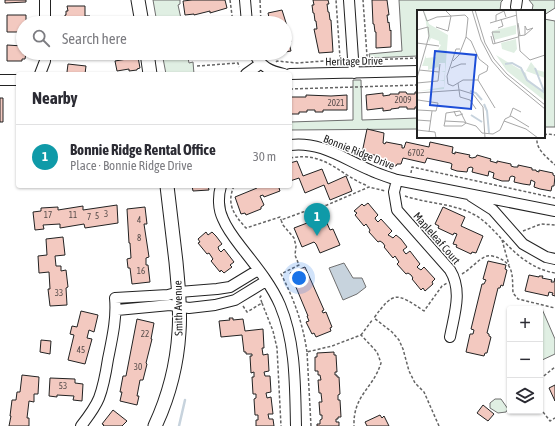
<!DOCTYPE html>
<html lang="en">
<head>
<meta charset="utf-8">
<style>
	:root { --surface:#fff; --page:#f7f7f7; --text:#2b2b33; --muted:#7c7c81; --line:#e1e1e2; --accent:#7c3aed }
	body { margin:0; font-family:"Asap Condensed",sans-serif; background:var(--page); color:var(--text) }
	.controls { position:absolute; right:12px; bottom:12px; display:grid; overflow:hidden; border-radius:4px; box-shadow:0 1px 3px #0004 }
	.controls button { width:36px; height:36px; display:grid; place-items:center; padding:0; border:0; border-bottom:1px solid var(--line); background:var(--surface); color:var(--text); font:20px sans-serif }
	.you { position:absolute; left:299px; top:278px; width:14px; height:14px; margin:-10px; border:3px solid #fff; border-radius:50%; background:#1a73e8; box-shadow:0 0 0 6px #1a73e833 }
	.badge { display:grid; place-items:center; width:26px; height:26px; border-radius:50%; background:var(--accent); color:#fff; font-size:13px; font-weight:700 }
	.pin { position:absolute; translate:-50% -33px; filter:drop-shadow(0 1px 2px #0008) }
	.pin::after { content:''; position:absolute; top:21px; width:14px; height:12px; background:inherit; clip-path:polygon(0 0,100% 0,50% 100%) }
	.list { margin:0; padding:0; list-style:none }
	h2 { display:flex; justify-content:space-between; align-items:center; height:52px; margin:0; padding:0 16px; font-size:17px }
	h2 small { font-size:13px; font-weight:400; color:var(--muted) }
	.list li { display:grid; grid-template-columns:26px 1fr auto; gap:12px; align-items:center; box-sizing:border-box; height:64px; padding:0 16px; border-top:1px solid var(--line) }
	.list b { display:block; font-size:15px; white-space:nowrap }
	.list p { margin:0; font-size:13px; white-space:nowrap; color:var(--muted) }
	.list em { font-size:13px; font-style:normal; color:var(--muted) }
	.icon { flex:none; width:22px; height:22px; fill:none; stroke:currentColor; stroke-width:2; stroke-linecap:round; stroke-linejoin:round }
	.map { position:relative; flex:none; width:555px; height:426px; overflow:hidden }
	.search { position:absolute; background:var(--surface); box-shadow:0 1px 3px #0004; left:16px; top:16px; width:276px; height:44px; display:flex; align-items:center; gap:10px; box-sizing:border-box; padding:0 14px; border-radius:22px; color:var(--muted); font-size:15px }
	.panel { position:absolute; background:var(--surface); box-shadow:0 1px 3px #0004; left:16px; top:72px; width:276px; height:116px; border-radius:4px }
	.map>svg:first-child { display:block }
	.green { fill:#e0efe3; stroke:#6f6f6f }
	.water { fill:#c7d3dd; stroke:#6f6f6f }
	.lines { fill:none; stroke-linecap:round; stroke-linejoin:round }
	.stream { stroke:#c7d3dd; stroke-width:2.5 }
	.building { fill:#f3c9c0; stroke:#222 }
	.minor-casing { stroke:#222; stroke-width:12 }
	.major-casing { stroke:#222; stroke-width:15 }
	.path { stroke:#646464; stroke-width:1.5; stroke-dasharray:3 2; stroke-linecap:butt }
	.minor { stroke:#fff; stroke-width:10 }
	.major { stroke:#fff; stroke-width:13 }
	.labels { text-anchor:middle; stroke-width:3; stroke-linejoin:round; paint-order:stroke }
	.number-label { font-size:9px; fill:#564c4a }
	.street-label { font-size:11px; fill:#222; stroke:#fff }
	.inset-river { fill:none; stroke:#c7d3dd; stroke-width:2 }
	.inset-road { fill:none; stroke:#a7a7a7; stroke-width:1 }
	.view { fill:#1d4ed8; fill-opacity:0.15; stroke:#1d4ed8; stroke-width:2 }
	.inset-edge { fill:none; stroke:#222; stroke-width:2 }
</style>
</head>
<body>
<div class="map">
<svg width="555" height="426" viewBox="0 0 555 426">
	<rect width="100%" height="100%" fill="#fff"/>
	<path class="green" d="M153,0H180V4L178,5L182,23H157Z
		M399,0H503L501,2L500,11H418V56L370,58L369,54L402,51Z
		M529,0H555V8L544,15V11H532L533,5Z
		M544,19L555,21V127H544Z
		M162,53H187L189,63L193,62L194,74H166Z
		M353,80H361L362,120L418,118V129L290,130V122L353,120Z
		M542,309L555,339V354L540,361V310Z
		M495,399H501L508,409L506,412L498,413L490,408V403Z"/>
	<path class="water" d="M344,263L353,278H362L366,287L357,294L343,300L329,268Z"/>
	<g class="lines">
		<path class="stream" d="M179,426L185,400"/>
	</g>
	<path class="building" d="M5,0H26V2L5,3Z
		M192,0H225L227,8L210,13V11L194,15V14L185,15L183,1Z
		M313,0H328L329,4H327L328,12H329L330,20H331L333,52L319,53L314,29H317L316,21H315L314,13H313L312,5H314Z
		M372,0H387L389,15H387L388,23L389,22L390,31L391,30V47L376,48V32H375L374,24H373Z
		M67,6H85V16H90V23H65V15H66V11H68Z
		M282,10L287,26L286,27L287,34H289L291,42L289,43L291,51L285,52V23H272V22H270L268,13Z
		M7,15H26V23H23V32H7Z
		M7,45L23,46V53H26L25,59H22V61H7Z
		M192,53H217L201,54V56L192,57Z
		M135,56V58L138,57L140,68L137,69V70L129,71V69L117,71L115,61L127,59V58Z
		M68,64L86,66L85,74H67L68,73L67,72Z
		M399,92H406L407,94H415V92H418V107H415V109H407V107H399V108L391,109V110L383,111V108L367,110L366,95L383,93V96L390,95V94H399Z
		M306,95L331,96L347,95V110H323V112H315V110H307V112H299V114H291L290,97H306Z
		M0,98H3V122H0Z
		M367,129L384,133L383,143L385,144L386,142L402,145V148H404L406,142L429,147L430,142L453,147L452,153L455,154V152L470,155L469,157L472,158L476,157L477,155L491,159L490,161L497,163V161L511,164V166L514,167H518V165L532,168V170H536V171L539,172V170L553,173V175L555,176L554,186H552L551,191L540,189L534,187L535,182L531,180L530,185L523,184L514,182L515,177L512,176L510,177L509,181H502L493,178L494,173L491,172L489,171L488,176L472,172L473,168L471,167L468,168L467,172L457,171L451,169L452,164L450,163L427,158L425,163L403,158L401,164H397L396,166L383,163L384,160L379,159L380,156L362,153Z
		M297,161L303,176L322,169L328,184L346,176L352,191L330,200L324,185L305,193L299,178L290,181V163Z
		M192,186H208L209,190L193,191Z
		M256,186H281L282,187L279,188L280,191L264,197L263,195L260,196L264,205L261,207V209L246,215L245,213L241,214L235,197L257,188Z
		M368,203L378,215L375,218L376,220L378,222L381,219L392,231L388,235L390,236L393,238L396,235L401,239L407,247L403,250L405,253L406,254L410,251L420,264L417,267L418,268L421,270L424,267L435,279L432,282L433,284L425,291L423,288L421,290L412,279L413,278L411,275L408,273L406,274L397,264L399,262L395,256L393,258L384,247L385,246L383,243L380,241L378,242L369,232L370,230L366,224L364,226L355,215L357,213L354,211L362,204L364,206Z
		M117,205L118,223L85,228L84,224L60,228V224L43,225L44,229L35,230L33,212L41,211V208L58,207V210L83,206V210Z
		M145,207L147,224H144L149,257L146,258V265H148L150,282L132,284L130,268H128L127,259L131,258L130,243H129L127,209Z
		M443,207L465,217L461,226L483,236L476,253L472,252L471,254L456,247L457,245L453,244L457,234L454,233L453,235L438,228L439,226L435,224Z
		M315,220L317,225L326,221L330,230L333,229L340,245L320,253L316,244L314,242L302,247L294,228Z
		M206,232L208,235L212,232L216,236L222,244L218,247L219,250L221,252L224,249L234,262L230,265L232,267L224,273L221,270L220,272L211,261L213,259L209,253L207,254L198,243L200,242L198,239Z
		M63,237L65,255L55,256L56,266H61V271L66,270L68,287L66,288L67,305L50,306L48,289H50L49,272L39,273L38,256L47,255L46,239Z
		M488,261L506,265L505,269L507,270L503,286L501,285L500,288H498L487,333L489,334V336L491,337L487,353H485L484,356L466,352L470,334H473L474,330L471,329L482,284H484L486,280L483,279Z
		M305,267L324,310L322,311L323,313L326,312L332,327L330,328L331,331L316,337L314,333L312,334L306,322L309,321L307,316H308L290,273Z
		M529,275L539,277V276H543L542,278L552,280L551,282H554L555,278V296L552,295L553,293L549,292L548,296L525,291Z
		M81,311L98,315L94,332L89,330L87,338L92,339L85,364L68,360L74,335L70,334L72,326L77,327Z
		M229,318H233V320L243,319L245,331L263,329L264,348H262L263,355L268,354L269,371L264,372L265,376H270L271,392L266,393L267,398L271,397L273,414H268L269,419H273L274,426H256V420H258V415H255L254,399L256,398V394H253L252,377H254V372L251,373L250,356H252V354H246V352H244L242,335L221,337L219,321L230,320Z
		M137,319L154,323L151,339H152L146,363L147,364L143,380H140L137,396H139L137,405L120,401L122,392H120L123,376H126Z
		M41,340L51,341L50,354L40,352Z
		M334,352V355H336L337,372H335V375H337V377H339L340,394L338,395V400H340L341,417H338V419H336V422H339V426H317V424H320V420L322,419V415H320L319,402H322L321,393H319L318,380H321L320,375H318V371H315V357H317V353Z
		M22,375L39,377L38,394H34V402L29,401L27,418H29V426H9L11,416H10L12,400H16L17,392H20Z
		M50,378L75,379V383L83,384L82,401L73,400L74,396L57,395V397L49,396Z
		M555,385V401L549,388Z
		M483,405L494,414L488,421L477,413Z
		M113,410L127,421L122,426H103L104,425L102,424Z
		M380,415L382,418L384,416L389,426H367L365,422Z"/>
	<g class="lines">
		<defs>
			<path id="minor" d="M245,0L247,23
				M349,0L354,73
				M516,7L517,0
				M45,23V0
				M254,53C261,67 270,71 284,74
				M40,74L45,61V53
				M246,74L260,64
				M290,74L418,71
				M0,80H18
				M290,145C320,141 344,159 370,170C378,174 388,177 397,180L555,211
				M397,180L394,192L397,210L450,270C463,291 454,315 450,337
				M221,186C218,196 218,209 223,219C227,229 234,238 241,247C255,265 271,284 280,305C296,343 295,386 296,426
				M471,196L493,210L523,244L546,257L555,259
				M117,310L170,305L189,308L215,305L235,300L266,281
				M81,426C88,417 95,408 99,398C104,385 106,372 108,359C112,339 117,318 115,298L168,295L179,292L217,289L230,287L258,270"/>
			<path id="major" d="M138,0L142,23
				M147,53L150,74
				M155,426C169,396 177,365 179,332C181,308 178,285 176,262C173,237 170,211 167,186"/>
		</defs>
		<use href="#minor" class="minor-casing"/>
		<use href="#major" class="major-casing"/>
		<path class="path" d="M230,0L233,23
			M260,0L261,23
			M240,53V55L244,54
			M361,57L367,56L363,0
			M276,62L277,61L297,63L337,60L340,58L336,0
			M367,62V60L418,58
			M197,66L238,63L239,67
			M290,89L418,85
			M544,135L548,134L555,135
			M540,137L537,139C536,150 548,158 555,165
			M290,158C326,151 339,175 368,186
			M411,173L412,167L555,198
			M234,186C226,204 234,215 246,228L280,217L281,220
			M405,196C428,204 453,203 475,215C484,220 491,228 498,235C513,252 531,269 555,273
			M523,231L541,224L555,225
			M502,240L509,265
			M462,274C471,269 478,259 487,256C491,255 496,257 499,258C515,265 512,279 513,293L518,299L555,308
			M262,303L273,331L277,348L281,426
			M243,306L247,312L262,303L260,297L262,295
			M361,335L373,319
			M307,352C303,324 294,299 281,274L299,265L295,255L296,246L294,238L283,225L281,220L303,212L327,205L369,187L385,191
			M540,379L555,367
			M540,408L550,421L555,418
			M311,426L307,352L332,346L361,335L377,352L381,363C373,389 353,395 354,426
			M439,426L424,392L415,383L409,371L403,349L399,340L392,332L374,318C394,290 397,293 424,311L442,286L447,283"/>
		<use href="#minor" class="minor"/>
		<use href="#major" class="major"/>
	</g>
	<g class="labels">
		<g class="number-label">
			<text x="403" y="103">2009</text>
			<text x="336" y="106">2021</text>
			<text x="416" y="156">6702</text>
			<text x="106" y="217">3</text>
			<text x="48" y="218">17</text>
			<text x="73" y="218">11</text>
			<text x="97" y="219">5</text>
			<text x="89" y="220">7</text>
			<text x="139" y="223">4</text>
			<text x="139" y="241">8</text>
			<text x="141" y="274">16</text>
			<text x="59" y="296">33</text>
			<text x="145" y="337">22</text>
			<text x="81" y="353">45</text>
			<text x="138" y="370">30</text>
			<text x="63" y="389">53</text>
		</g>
		<g class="street-label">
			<text transform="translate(354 61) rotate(-1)" y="4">Heritage Drive</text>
			<text transform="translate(359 152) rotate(22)" y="4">Bonnie Ridge Drive</text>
			<text transform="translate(437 238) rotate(49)" y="4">Mapleleaf Court</text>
			<text transform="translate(178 308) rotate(-91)" y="4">Smith Avenue</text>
		</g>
	</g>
	<g transform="translate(417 10)">
		<rect width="128" height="128" fill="#fff"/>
		<path d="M7,0L12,14L31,25L27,79L2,81L27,77V71L22,70H27L28,62L24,61H28V53H22V60L21,57L11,60V56H5L4,59L9,45V48L19,47L18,40L19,43L24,35L22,34V31L14,28L12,32ZM99,15V24L77,30L75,21ZM99,29L100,39L97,43L85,39L84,33ZM79,45L109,63L110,70L128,82V91L90,61ZM114,52L120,60L128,62V68L109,61Z" fill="#e0efe3"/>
		<path class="inset-river" d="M88,54L95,53L104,58L110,70L128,83M118,58L127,81M53,81L59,83L65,90M67,94L70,101L72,123M54,105L65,112"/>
		<path class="inset-road" d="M6,0L10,11L20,7L48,5M55,0L64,30L75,51L88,66L128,99M58,0L68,33L77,49L90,64L128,95M99,0L103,41L113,50L128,45M79,11V5L87,1L89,7M73,13L100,5M101,13L103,26M19,17L31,21L34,6L28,0M81,18L86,16L84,9M0,20L11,17L12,26L0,68M74,26L76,34L101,27M101,26L108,25L116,18L110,20L108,16V25M49,27L54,31L62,49L71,56L70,61L62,65L61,70L78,98M0,33L22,36M78,33L75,22H83M43,39H39L30,66L31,74L36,76L46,70H61M36,51L42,45L49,27L51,8L48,5M34,58L44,54H49M2,60L22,62M0,73L21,71L23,54M41,73L43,87L53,90L59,99M0,83L43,80L56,84L66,97L68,128M1,100L19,101L21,93L1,90M37,101L39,106L46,104M93,106L96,98L104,102M0,107V73M0,110L14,111M28,111L29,103L43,101L49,113M87,111L109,119L121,128M49,113L45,116H27L28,111L47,112L49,113L59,116L65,123L76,124L83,120L88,109L94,106L112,117M0,120L18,122L19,128M12,122L15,101"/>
		<path class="view" d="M18,41L59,45L54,99L13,95Z"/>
		<rect width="128" height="128" class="inset-edge"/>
	</g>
</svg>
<div class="controls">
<button>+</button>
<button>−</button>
<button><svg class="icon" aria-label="layers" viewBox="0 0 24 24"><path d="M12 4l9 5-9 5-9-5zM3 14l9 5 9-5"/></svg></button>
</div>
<div class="you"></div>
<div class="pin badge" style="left:317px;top:236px;background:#0f9aa8">1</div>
<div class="search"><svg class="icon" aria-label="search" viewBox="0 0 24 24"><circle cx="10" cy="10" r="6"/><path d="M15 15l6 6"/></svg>Search here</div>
<section class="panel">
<h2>Nearby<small></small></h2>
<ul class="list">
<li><span class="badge" style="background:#0f9aa8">1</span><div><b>Bonnie Ridge Rental Office</b><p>Place · Bonnie Ridge Drive</p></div><em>30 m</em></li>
</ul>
</section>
</div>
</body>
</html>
